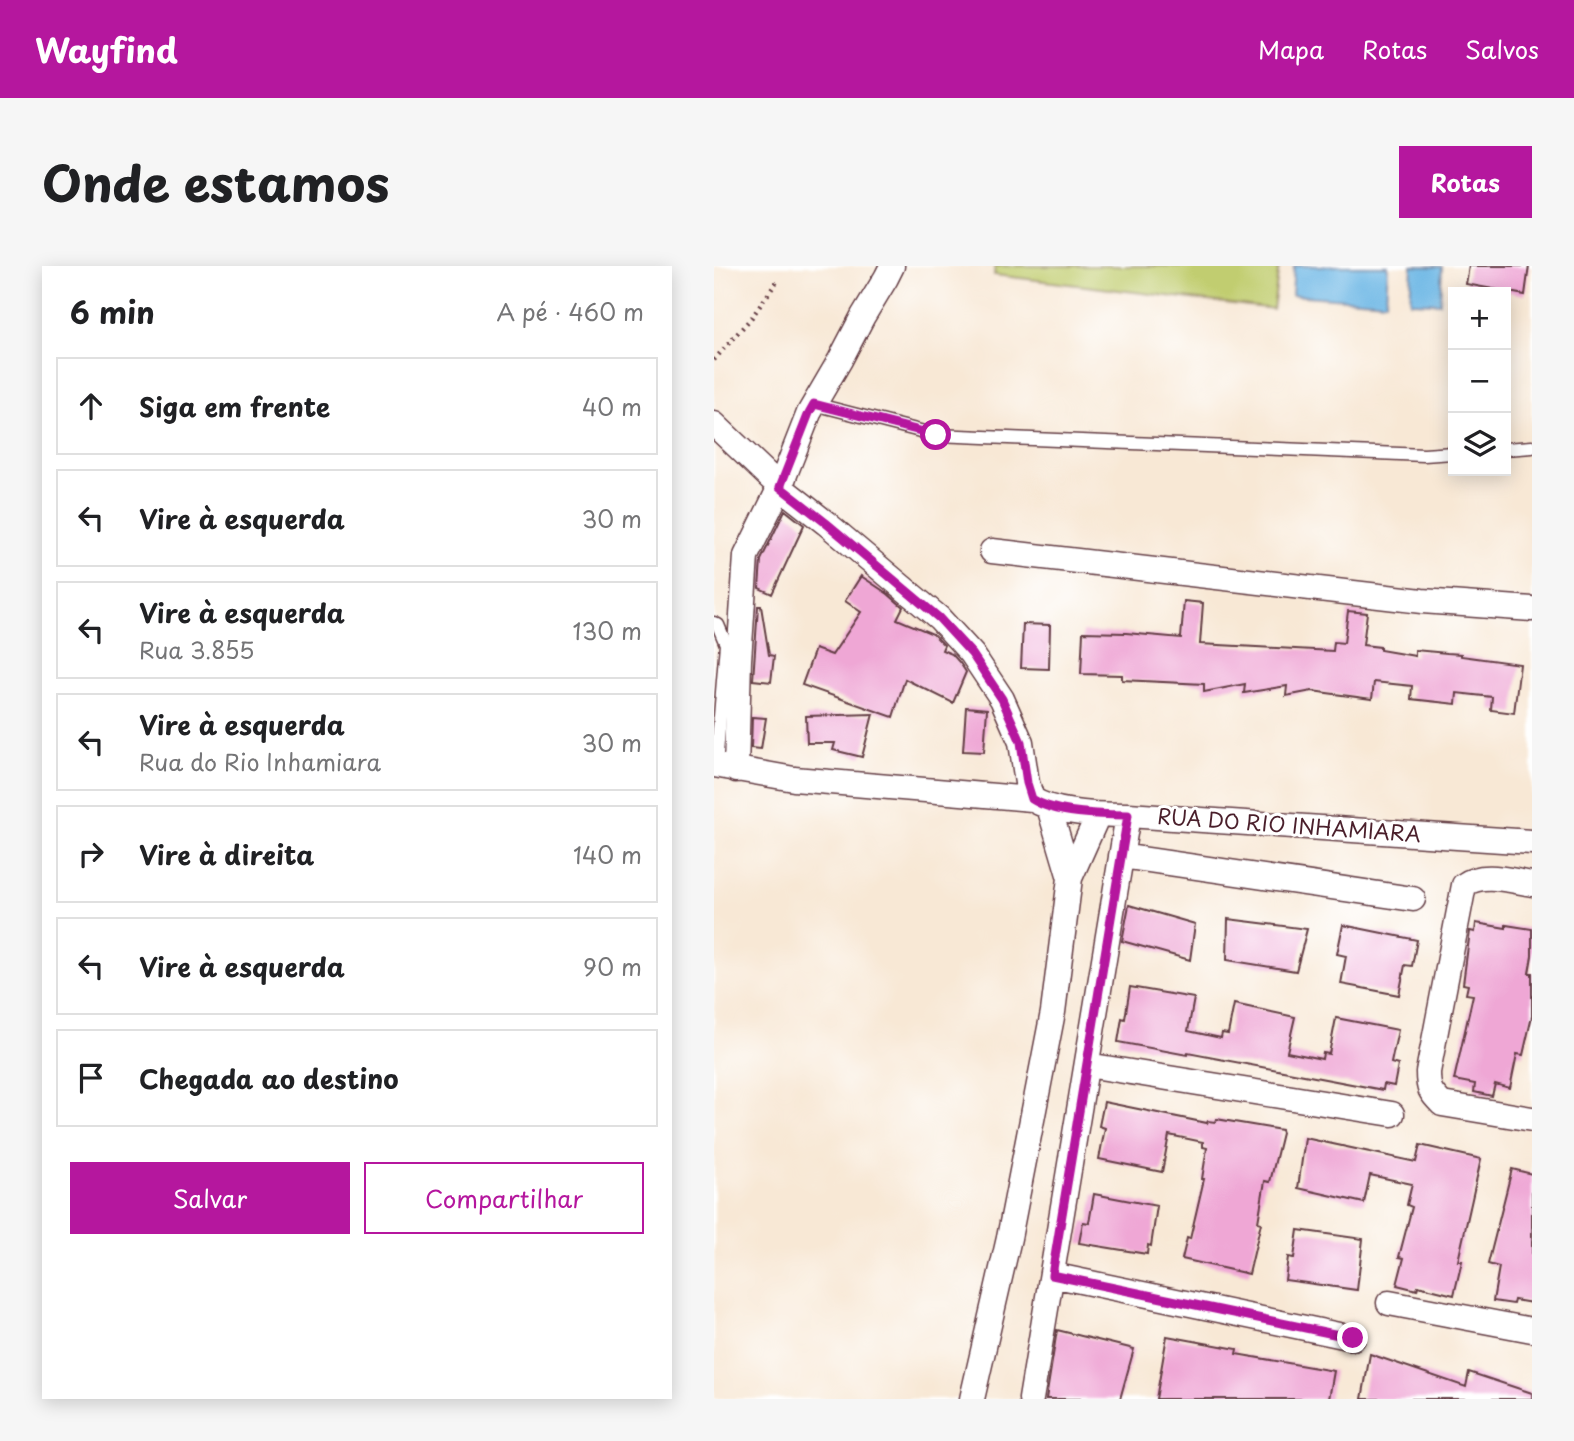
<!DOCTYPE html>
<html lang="pt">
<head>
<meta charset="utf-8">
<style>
	:root { --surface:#fff; --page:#f6f6f6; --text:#202124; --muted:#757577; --line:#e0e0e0; --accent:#b5179e }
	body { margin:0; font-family:"Playpen Sans",sans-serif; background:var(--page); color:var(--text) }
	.controls { position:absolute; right:21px; top:21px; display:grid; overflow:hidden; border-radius:0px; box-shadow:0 4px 18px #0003 }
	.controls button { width:63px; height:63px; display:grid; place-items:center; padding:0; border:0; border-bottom:2px solid var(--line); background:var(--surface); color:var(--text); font:35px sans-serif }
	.stop { position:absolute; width:21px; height:21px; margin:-16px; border:5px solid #b5179e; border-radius:50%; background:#fff }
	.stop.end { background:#b5179e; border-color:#fff; box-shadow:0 2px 7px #0008 }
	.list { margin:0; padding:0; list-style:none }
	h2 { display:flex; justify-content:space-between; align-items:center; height:91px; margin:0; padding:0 28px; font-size:30px }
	h2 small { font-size:23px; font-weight:400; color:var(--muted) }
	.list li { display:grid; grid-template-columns:46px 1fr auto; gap:21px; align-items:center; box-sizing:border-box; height:98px; margin:0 14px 14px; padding:0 14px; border:2px solid var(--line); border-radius:0px }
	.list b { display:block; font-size:26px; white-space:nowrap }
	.list p { margin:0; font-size:23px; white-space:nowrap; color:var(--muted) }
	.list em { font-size:23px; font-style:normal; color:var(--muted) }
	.actions { display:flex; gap:14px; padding:21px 28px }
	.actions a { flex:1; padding:16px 0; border:2px solid var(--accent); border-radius:0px; text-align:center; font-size:24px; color:var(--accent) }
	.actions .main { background:var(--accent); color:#fff }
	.icon { flex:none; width:38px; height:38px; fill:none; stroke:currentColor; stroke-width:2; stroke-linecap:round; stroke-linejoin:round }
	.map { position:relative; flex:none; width:818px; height:1133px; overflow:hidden; border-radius:0px }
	header { display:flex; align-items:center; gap:42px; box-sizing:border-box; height:98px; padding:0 35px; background:var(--accent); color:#fff }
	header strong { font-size:33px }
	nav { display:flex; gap:38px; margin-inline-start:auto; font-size:24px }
	.intro { display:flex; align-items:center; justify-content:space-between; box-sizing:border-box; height:168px; padding:0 42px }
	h1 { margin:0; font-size:49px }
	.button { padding:18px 32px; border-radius:0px; background:var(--accent); color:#fff; font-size:24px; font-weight:700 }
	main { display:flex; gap:42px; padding:0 42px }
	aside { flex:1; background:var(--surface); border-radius:0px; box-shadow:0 4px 18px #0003 }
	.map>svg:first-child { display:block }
	.green { fill:#c1cd6f; stroke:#86764d; stroke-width:2 }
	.water { fill:#6db7e5; stroke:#5c6b88; stroke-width:2 }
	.building { fill:#efa7d5 }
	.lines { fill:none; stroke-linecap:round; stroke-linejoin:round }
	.service-casing { stroke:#643d44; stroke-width:15 }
	.minor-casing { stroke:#643d44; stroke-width:27 }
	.path { stroke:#643d44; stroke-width:4.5; stroke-dasharray:2 5; stroke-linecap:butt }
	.service { stroke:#fff; stroke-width:12 }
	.minor { stroke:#fff; stroke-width:24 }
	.route { stroke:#b5179e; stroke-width:9 }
	.labels { text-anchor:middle; stroke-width:6; stroke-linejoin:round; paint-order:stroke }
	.street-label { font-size:21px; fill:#4a1f2b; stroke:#fff }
</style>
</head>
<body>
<header>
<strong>Wayfind</strong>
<nav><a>Mapa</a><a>Rotas</a><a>Salvos</a></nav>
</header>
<div class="intro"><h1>Onde estamos</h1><a class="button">Rotas</a></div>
<main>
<aside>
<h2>6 min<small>A pé · 460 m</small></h2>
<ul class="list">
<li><svg class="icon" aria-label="ahead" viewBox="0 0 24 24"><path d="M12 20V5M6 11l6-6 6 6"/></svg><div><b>Siga em frente</b></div><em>40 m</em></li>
<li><svg class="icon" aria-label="left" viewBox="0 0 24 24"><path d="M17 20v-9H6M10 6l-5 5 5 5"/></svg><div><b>Vire à esquerda</b></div><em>30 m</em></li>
<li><svg class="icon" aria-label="left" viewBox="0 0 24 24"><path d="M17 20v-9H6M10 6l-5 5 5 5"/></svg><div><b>Vire à esquerda</b><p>Rua 3.855</p></div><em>130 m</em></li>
<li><svg class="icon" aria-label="left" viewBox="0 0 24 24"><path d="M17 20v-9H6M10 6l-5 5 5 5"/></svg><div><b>Vire à esquerda</b><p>Rua do Rio Inhamiara</p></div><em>30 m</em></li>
<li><svg class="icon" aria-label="right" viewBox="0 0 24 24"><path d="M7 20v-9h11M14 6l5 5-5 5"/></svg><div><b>Vire à direita</b></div><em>140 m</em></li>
<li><svg class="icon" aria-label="left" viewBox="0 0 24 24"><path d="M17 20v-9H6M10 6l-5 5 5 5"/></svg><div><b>Vire à esquerda</b></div><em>90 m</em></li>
<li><svg class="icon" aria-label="arrive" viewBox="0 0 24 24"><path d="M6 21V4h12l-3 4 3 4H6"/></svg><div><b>Chegada ao destino</b></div></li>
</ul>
<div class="actions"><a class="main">Salvar</a><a>Compartilhar</a></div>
</aside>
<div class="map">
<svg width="818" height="1133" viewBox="0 0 818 1133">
	<rect width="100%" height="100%" fill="#fff"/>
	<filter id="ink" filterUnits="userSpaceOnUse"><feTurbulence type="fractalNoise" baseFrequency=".0143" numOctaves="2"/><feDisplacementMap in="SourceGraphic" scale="14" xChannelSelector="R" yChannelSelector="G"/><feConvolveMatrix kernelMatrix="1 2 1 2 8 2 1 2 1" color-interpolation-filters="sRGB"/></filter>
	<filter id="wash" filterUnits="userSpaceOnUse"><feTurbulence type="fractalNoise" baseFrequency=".00686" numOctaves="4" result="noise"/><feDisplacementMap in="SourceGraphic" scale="28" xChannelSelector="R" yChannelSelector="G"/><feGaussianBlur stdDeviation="1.57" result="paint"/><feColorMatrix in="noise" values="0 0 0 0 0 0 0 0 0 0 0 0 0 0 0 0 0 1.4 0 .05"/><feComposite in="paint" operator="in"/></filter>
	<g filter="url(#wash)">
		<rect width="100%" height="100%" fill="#f8e8d5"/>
		<path class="green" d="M281,0H565L559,43L280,9Z"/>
		<path class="water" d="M580,0H674L672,36L578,29Z
			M698,0L728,1L726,37L696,36Z"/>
		<g id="blocks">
			<path class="building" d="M755,0H815L811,29L752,18Z
				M71,244L90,259L58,328L45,322L47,294Z
				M147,310L174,328L189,341L183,353L219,368L230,379L228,384L238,388L246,397L252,406L239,437L191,413L179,451L88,419L101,383L118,389L147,346L131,335Z
				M470,335L489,337L486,378L619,385L620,376L630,377L634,345L653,347L649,379L666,381V384L701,390V384L733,387L747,388V390L806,398L800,447L777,444L778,431L743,427L742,438L697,433L698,420L660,416L658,433L598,425L572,430L573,420L530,427L531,418L490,426V418L408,414V409L367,408L369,366L412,367L467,372Z
				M44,340H47L55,389L60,390L57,416L39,414Z
				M309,358L336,359L335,403L307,402Z
				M252,441L273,443L270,486L249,485Z
				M159,448L148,491L119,484L121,477H93L92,450Z
				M38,451L52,452L47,483L37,482Z
				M415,639L481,658L476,694L408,675Z
				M514,653L593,663L582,705L513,694Z
				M762,657L792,662V659L818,663V690L815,707H818V750L809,789L803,788L796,822L781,818L778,830L760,826L761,818L740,814L759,729L752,728L754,719L749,718L756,665L761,666Z
				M629,659L703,674L698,700L691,699L685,729L627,718L632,690L623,688Z
				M416,721L480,732L474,765L507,772L508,767L514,768L520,738L581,751L573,786L608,793L609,787L615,788L622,752L684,764L677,797L684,799L680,820L670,818L669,824L474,787L473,789L404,776L408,752L411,753Z
				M390,836L493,857L494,855L501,856L502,853L567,864L568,867L556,916L551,915L544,956L547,957L535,1008L468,993L473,972L476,973L490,913H488L493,882L489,881V876L455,869L448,906L385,893L391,862L385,860Z
				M591,872L702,896L706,879L767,893L744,995H748L740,1029L704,1020L703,1024L683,1019L690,992L685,991L698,941L693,939L698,918L656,909L650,937L584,922Z
				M798,903L818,908V1037L800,1034L799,1038L779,1035L785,1001L774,998Z
				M380,928L443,940L437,980L434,979L433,988L365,977L369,956L375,957Z
				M584,964L649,973L643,1024L571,1014L574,991L580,992Z
				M343,1064L420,1083L406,1133H332Z
				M453,1070L523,1083L522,1088L620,1105L615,1133H442Z
				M656,1088L752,1121L755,1106L818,1127V1133H648Z"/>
		</g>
	</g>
	<g filter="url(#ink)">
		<use href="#blocks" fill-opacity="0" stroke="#643d44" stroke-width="2"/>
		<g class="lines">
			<defs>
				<path id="service" d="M100,138L222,169L710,189L739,187
					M792,183L818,181
					M0,357L4,359L12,378L2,499"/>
				<path id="minor" d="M0,158L66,221L112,257L225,352L258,388L288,433L307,476L313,517L318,533
					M278,285L708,335L818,343
					M0,499L80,513L318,533C341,548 386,549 414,549L818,576
					M22,504L25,394L32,290L66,221L95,147L126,94L149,50L172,12L178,0
					M335,541L356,612
					M407,590L699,633
					M818,618C797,615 769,605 750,619L714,806C714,823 716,826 728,838L818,853
					M373,799L678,848
					M338,1009L639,1072
					M675,1037L818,1064
					M258,1133L295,972L339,746L356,612L384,549
					M317,1133L414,549"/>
			</defs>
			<use href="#service" class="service-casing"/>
			<use href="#minor" class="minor-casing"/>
			<path class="path" d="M0,94L38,51L64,14"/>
			<use href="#service" class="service"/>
			<use href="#minor" class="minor"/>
		</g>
	</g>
	<g class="lines" filter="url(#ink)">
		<path class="route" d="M222,169L100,138L95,147L66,221L112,257L225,352L258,388L288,433L307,476L313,517L318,533C341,548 386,549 414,549L338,1009L639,1072"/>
	</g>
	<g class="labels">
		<g class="street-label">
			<text transform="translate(575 560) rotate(4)" y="7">RUA DO RIO INHAMIARA</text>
		</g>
	</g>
</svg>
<div class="controls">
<button>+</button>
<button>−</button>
<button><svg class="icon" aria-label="layers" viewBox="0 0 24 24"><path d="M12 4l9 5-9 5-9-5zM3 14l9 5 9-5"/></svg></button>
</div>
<div class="stop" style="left:222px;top:169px"></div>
<div class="stop end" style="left:639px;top:1072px"></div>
</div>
</main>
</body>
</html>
